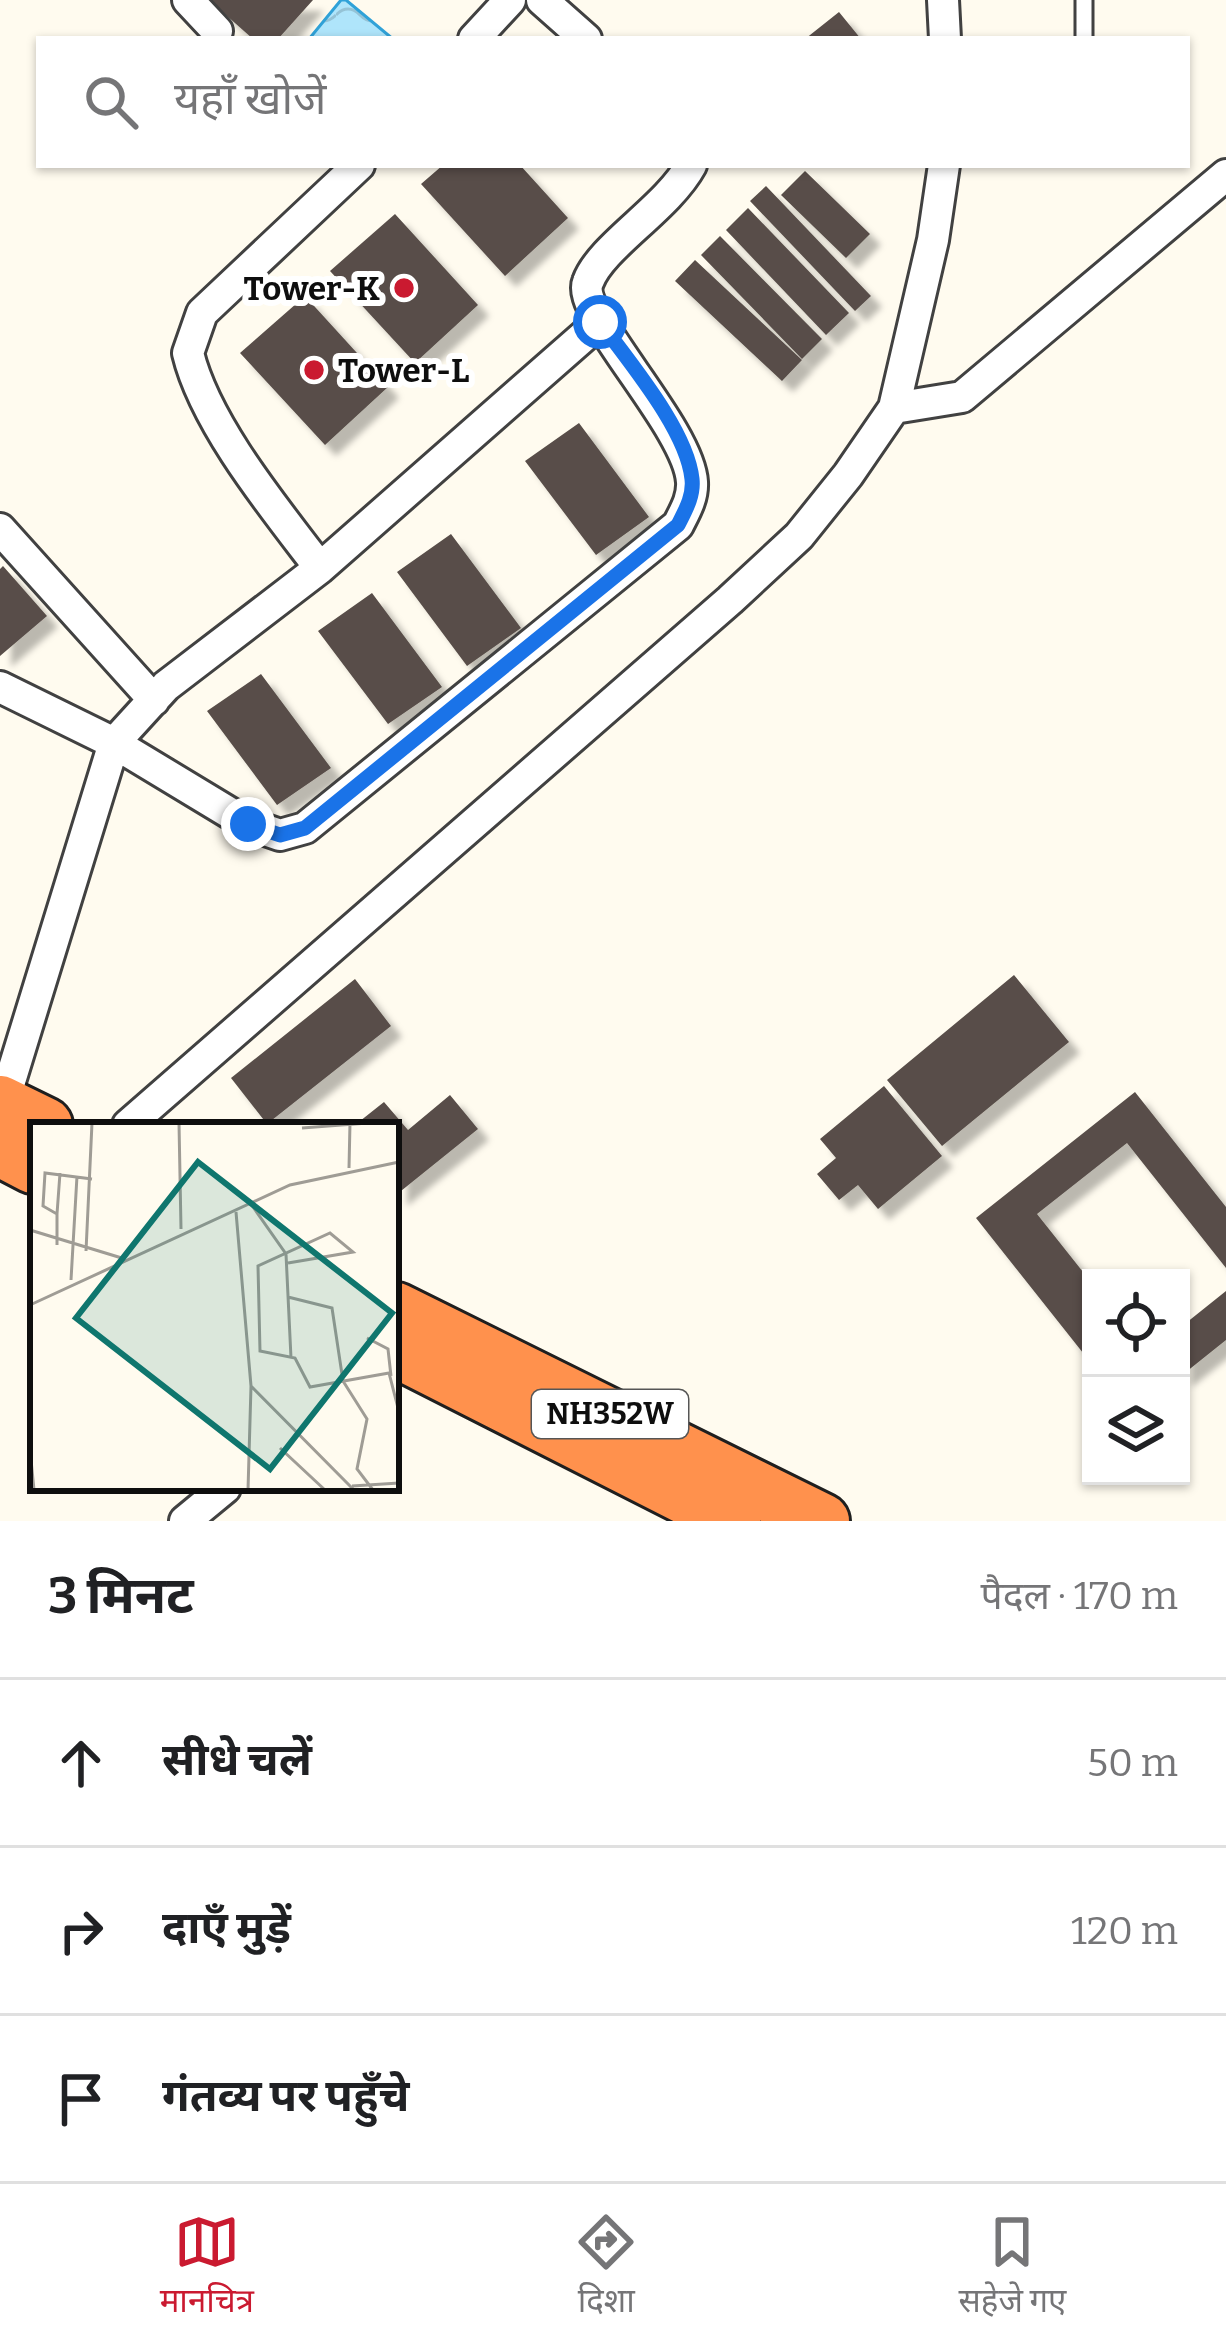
<!DOCTYPE html>
<html lang="hi">
<head>
<meta charset="utf-8">
<style>
	:root { --surface:#fff; --page:#f6f6f6; --text:#202124; --muted:#757577; --line:#e0e0e0; --accent:#ca1a30 }
	body { margin:0; font-family:Bitter,"Noto Sans Devanagari",serif; background:var(--page); color:var(--text) }
	.controls { position:absolute; right:36px; bottom:36px; display:grid; overflow:hidden; border-radius:0px; box-shadow:0 3px 9px #0004 }
	.controls button { width:108px; height:108px; display:grid; place-items:center; padding:0; border:0; border-bottom:3px solid var(--line); background:var(--surface); color:var(--text); font:60px sans-serif }
	.stop { position:absolute; width:36px; height:36px; margin:-27px; border:9px solid #1a73e8; border-radius:50%; background:#fff }
	.stop.end { background:#1a73e8; border-color:#fff; box-shadow:0 3px 12px #0008 }
	.list { margin:0; padding:0; list-style:none }
	h2 { display:flex; justify-content:space-between; align-items:center; height:156px; margin:0; padding:0 48px; font-size:51px }
	h2 small { font-size:39px; font-weight:400; color:var(--muted) }
	.list li { display:grid; grid-template-columns:78px 1fr auto; gap:36px; align-items:center; box-sizing:border-box; height:168px; padding:0 48px; border-top:3px solid var(--line) }
	.list b { display:block; font-size:45px; white-space:nowrap }
	.list em { font-size:39px; font-style:normal; color:var(--muted) }
	.icon { flex:none; width:66px; height:66px; fill:none; stroke:currentColor; stroke-width:2; stroke-linecap:round; stroke-linejoin:round }
	.map { position:relative; flex:none; width:1226px; height:1521px; overflow:hidden }
	.search { position:absolute; background:var(--surface); box-shadow:0 3px 9px #0004; left:36px; right:36px; top:36px; height:132px; display:flex; align-items:center; gap:30px; box-sizing:border-box; padding:0 42px; border-radius:0px; color:var(--muted); font-size:45px }
	.sheet { height:660px; background:var(--surface) }
	nav { display:flex; justify-content:space-around; align-items:center; box-sizing:border-box; height:168px; border-top:3px solid var(--line); background:var(--surface); font-size:33px; color:var(--muted) }
	nav a { display:grid; justify-items:center; gap:6px }
	nav .on { color:var(--accent) }
	.map>svg:first-child { display:block }
	.water { fill:url(#water-waves); stroke:#30a2d8; stroke-width:3 }
	.building { fill:#584e49; filter:url(#shadow) }
	.lines { fill:none; stroke-linecap:round; stroke-linejoin:round }
	.lane-casing { stroke:#414141; stroke-width:21 }
	.street-casing { stroke:#414141; stroke-width:36 }
	.highway-casing { stroke:#1f1f1f; stroke-width:60 }
	.lane { stroke:#fff; stroke-width:15 }
	.street { stroke:#fff; stroke-width:30 }
	.highway { stroke:#ff914d; stroke-width:54 }
	.route { stroke:#1a73e8; stroke-width:15 }
	.poi-dot { fill:#ca1a30; stroke:#fff; stroke-width:4.5 }
	.labels { text-anchor:middle; stroke-width:12; stroke-linejoin:round; paint-order:stroke }
	.shield { fill:#fff; stroke:#565656; stroke-width:3 }
	.shield-label { font-size:30px; font-weight:bold; fill:#0e0e0e }
	.poi-label { font-size:33px; font-weight:bold; fill:#0e0e0e; stroke:#fff; text-anchor:end }
	.inset-road { fill:none; stroke:#9f9c95; stroke-width:3 }
	.view { fill:#0f766e; fill-opacity:0.15; stroke:#0f766e; stroke-width:6 }
	.inset-edge { fill:none; stroke:#0e0e0e; stroke-width:6 }
</style>
</head>
<body>
<div class="map">
<svg width="1226" height="1521" viewBox="0 0 1226 1521">
	<defs>
		<pattern id="water-waves" width="16" height="10" patternUnits="userSpaceOnUse" patternTransform="scale(3)"><rect width="16" height="10" fill="#afe5fb"/><path d="M0 5q4-4 8 0t8 0" fill="none" stroke="#95c3d6"/></pattern>
		<filter id="shadow"><feDropShadow dx="11" dy="11" stdDeviation="3" flood-color="#0004"/></filter>
	</defs>
	<rect width="100%" height="100%" fill="#fffbef"/>
	<path class="water" d="M341,0H346L393,39H309Z"/>
	<path class="building" d="M209,0H313L278,39H253Z
		M839,12L861,39H805Z
		M443,165H520L568,218L505,276L421,184Z
		M805,171L870,234L846,258L781,195Z
		M766,186L871,296L855,311L750,201Z
		M748,208L849,313L826,335L726,230Z
		M395,214L478,305L415,363L330,271Z
		M720,236L822,339L802,359L701,255Z
		M695,260L802,360L782,381L675,281Z
		M305,296L388,387L325,445L240,353Z
		M579,423L649,517L596,555L525,461Z
		M451,534L521,628L467,666L397,572Z
		M3,566L47,616L0,656V569Z
		M372,593L442,687L388,724L318,631Z
		M261,674L331,768L277,805L207,711Z
		M1014,975L1069,1042L942,1146L887,1080Z
		M355,979L391,1026L267,1124L231,1078Z
		M884,1086L942,1156L878,1209L858,1185L839,1200L817,1174L836,1158L820,1139Z
		M1135,1092L1226,1207V1268L1127,1143L1037,1214L1091,1282V1363L976,1218Z
		M450,1095L478,1129L396,1195V1125H355L384,1102L408,1130Z
		M1226,1291V1340L1181,1376V1327Z"/>
	<g class="lines">
		<defs>
			<path id="lane" d="M1084,0V37"/>
			<path id="street" d="M188,0L217,31
				M542,0L586,39
				M943,0L945,39
				M474,39L510,0
				M894,408L962,397L1226,175
				M0,529L154,700
				M320,568C275,509 205,424 188,353L202,313L359,165
				M0,687L114,743L248,824L280,835L305,828L678,525C685,511 693,498 692,482C689,427 575,313 588,282C601,246 667,209 691,165
				M3,1104L114,743L166,686L320,568L600,322
				M128,1125L730,600L799,536L848,475L894,408L933,240L944,165
				M185,1521L225,1488"/>
			<path id="highway" d="M0,1103L45,1125
				M0,1149L33,1166
				M396,1310L822,1521
				M396,1350L733,1521"/>
		</defs>
		<use href="#lane" class="lane-casing"/>
		<use href="#street" class="street-casing"/>
		<use href="#highway" class="highway-casing"/>
		<use href="#lane" class="lane"/>
		<use href="#street" class="street"/>
		<use href="#highway" class="highway"/>
	</g>
	<g class="lines">
		<path class="route" d="M248,824L280,835L305,828L678,525C685,511 694,496 692,479C687,430 629,362 600,322"/>
	</g>
	<g class="poi-dot">
		<circle cx="404" cy="288" r="12"/>
		<circle cx="314" cy="370" r="12"/>
	</g>
	<g class="labels">
		<rect class="shield" x="532" y="1390" width="156" height="48" rx="9"/>
		<g class="shield-label">
			<text x="610" y="1424">NH352W</text>
		</g>
		<g class="poi-label">
			<text x="380" y="300">Tower-K</text>
			<text x="338" y="382" text-anchor="start">Tower-L</text>
		</g>
	</g>
	<g transform="translate(30 1122)">
		<rect width="369" height="369" fill="#fffbef"/>
		<path class="inset-road" d="M149,1L151,107M272,6L338,1M319,46L320,1M221,82L256,132L261,236M206,90L221,264L324,368M27,92L30,51M0,108L95,137M27,123V92L13,84L15,51L62,57M56,129L62,1M258,141L323,130L300,111L228,144L230,229L265,236L280,265L359,251L369,290M41,158L47,54M258,175L302,186L313,259L337,297L327,347L343,368M0,183L260,63L369,40M337,216L358,227L361,254M250,326L295,368M0,328L4,368M322,364L369,361M218,368L221,264"/>
		<path class="view" d="M168,40L362,191L240,347L46,196Z"/>
		<rect width="369" height="369" class="inset-edge"/>
	</g>
</svg>
<div class="controls">
<button><svg class="icon" aria-label="locate" viewBox="0 0 24 24"><circle cx="12" cy="12" r="6"/><path d="M12 2v4M12 18v4M2 12h4M18 12h4"/></svg></button>
<button><svg class="icon" aria-label="layers" viewBox="0 0 24 24"><path d="M12 4l9 5-9 5-9-5zM3 14l9 5 9-5"/></svg></button>
</div>
<div class="stop" style="left:600px;top:322px"></div>
<div class="stop end" style="left:248px;top:824px"></div>
<div class="search"><svg class="icon" aria-label="search" viewBox="0 0 24 24"><circle cx="10" cy="10" r="6"/><path d="M15 15l6 6"/></svg>यहाँ खोजें</div>
</div>
<section class="sheet">
<h2>3 मिनट<small>पैदल · 170 m</small></h2>
<ul class="list">
<li><svg class="icon" aria-label="ahead" viewBox="0 0 24 24"><path d="M12 20V5M6 11l6-6 6 6"/></svg><div><b>सीधे चलें</b></div><em>50 m</em></li>
<li><svg class="icon" aria-label="right" viewBox="0 0 24 24"><path d="M7 20v-9h11M14 6l5 5-5 5"/></svg><div><b>दाएँ मुड़ें</b></div><em>120 m</em></li>
<li><svg class="icon" aria-label="arrive" viewBox="0 0 24 24"><path d="M6 21V4h12l-3 4 3 4H6"/></svg><div><b>गंतव्य पर पहुँचे</b></div></li>
</ul>
</section>
<nav>
<a class="on"><svg class="icon" aria-label="map" viewBox="0 0 24 24"><path d="M3 6l6-2 6 2 6-2v14l-6 2-6-2-6 2zM9 4v14M15 6v14"/></svg>मानचित्र</a>
<a><svg class="icon" aria-label="directions" viewBox="0 0 24 24"><path d="M12 3l9 9-9 9-9-9zM9 14v-3h6M13 9l2 2-2 2"/></svg>दिशा</a>
<a><svg class="icon" aria-label="saved" viewBox="0 0 24 24"><path d="M7 4h10v16l-5-4-5 4z"/></svg>सहेजे गए</a>
</nav>
</body>
</html>
